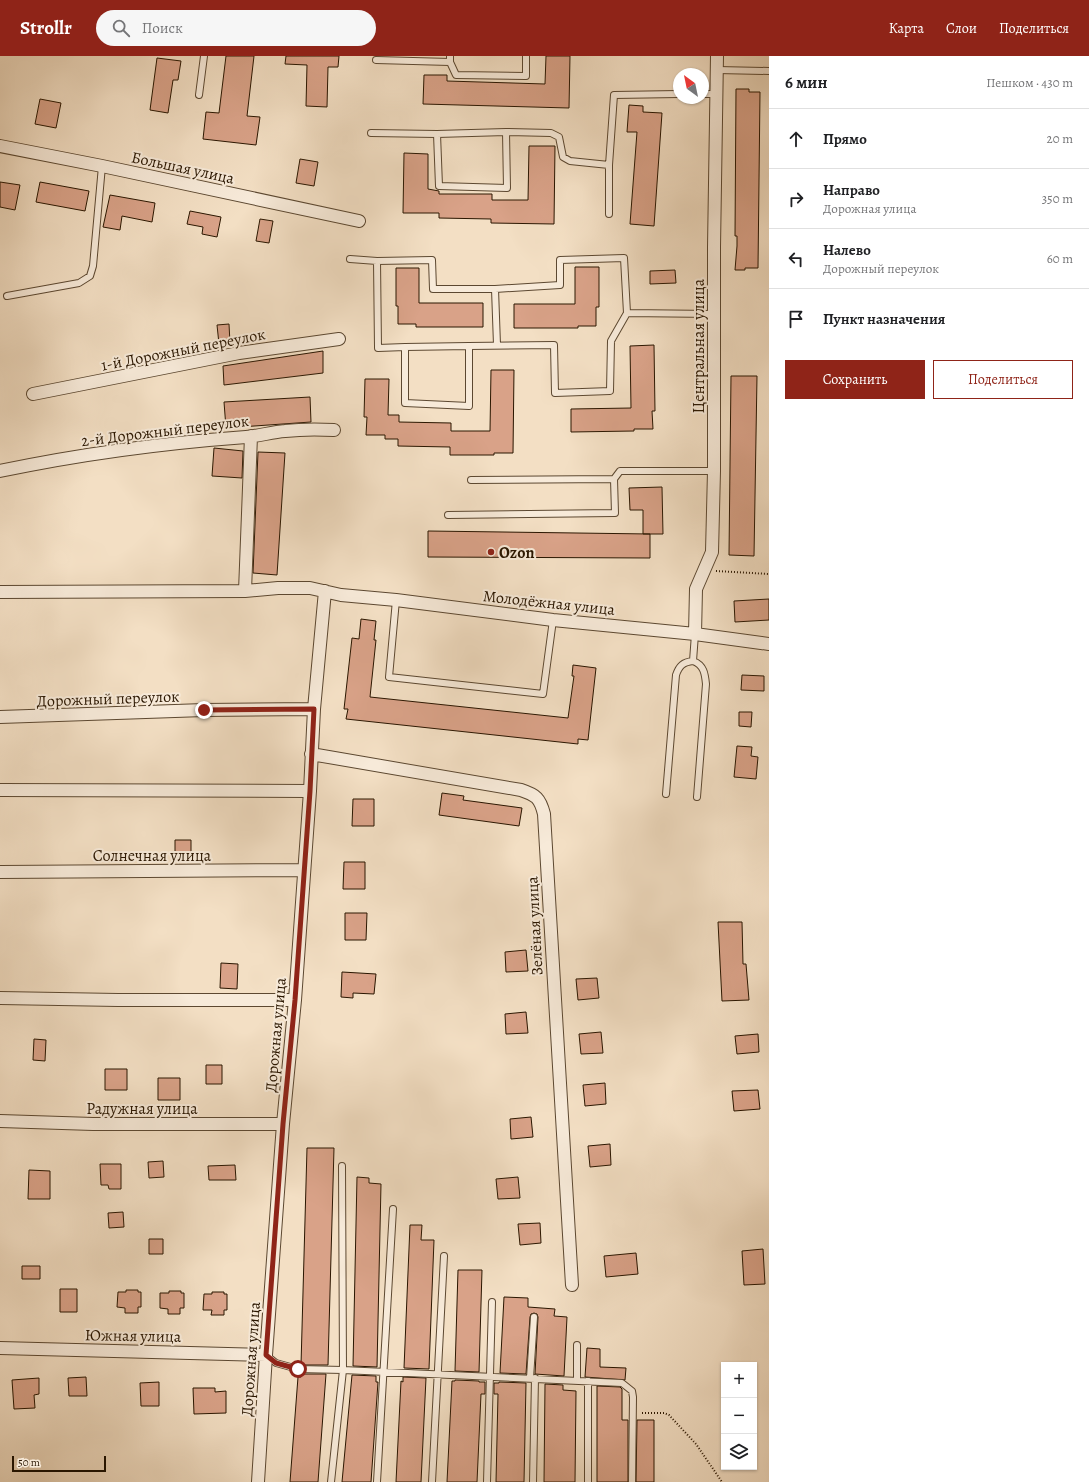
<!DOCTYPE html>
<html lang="ru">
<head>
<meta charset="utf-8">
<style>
	:root { --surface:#fff; --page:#f6f6f6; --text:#202124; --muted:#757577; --line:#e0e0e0; --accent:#8f2418 }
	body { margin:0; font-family:Alegreya,serif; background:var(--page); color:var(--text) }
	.controls { position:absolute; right:12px; bottom:12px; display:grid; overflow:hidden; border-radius:0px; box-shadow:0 1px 3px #0004 }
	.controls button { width:36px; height:36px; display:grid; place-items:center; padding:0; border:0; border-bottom:1px solid var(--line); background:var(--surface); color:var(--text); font:20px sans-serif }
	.compass { position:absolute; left:673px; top:12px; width:36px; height:36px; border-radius:50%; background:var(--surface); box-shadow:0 1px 3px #0004; rotate:327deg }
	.scale { position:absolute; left:12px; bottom:10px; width:94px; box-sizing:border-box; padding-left:4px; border:2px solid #2a1600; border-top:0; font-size:11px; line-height:14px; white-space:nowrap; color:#2a1600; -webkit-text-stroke:3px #f7ead9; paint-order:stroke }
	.stop { position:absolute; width:12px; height:12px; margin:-9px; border:3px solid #8f2418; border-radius:50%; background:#fff }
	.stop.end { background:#8f2418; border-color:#fff; box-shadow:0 1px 4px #0008 }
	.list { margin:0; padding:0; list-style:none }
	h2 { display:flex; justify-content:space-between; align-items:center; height:52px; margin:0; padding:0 16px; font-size:17px }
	h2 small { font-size:13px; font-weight:400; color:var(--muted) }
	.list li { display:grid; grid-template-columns:26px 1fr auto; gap:12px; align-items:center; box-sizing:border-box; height:60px; padding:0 16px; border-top:1px solid var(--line) }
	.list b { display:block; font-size:15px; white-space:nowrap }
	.list p { margin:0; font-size:13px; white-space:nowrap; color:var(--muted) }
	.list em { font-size:13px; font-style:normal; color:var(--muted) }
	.actions { display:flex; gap:8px; padding:12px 16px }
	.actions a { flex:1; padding:9px 0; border:1px solid var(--accent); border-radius:0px; text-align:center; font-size:14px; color:var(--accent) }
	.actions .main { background:var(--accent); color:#fff }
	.icon { flex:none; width:22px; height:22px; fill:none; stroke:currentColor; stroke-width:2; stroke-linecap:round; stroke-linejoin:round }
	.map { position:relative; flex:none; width:769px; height:1426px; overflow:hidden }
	header { display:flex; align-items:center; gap:24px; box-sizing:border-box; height:56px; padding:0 20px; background:var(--accent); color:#fff }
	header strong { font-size:19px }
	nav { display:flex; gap:22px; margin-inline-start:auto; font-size:14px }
	.search { width:280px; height:36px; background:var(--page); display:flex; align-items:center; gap:10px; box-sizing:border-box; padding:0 14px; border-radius:22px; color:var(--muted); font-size:15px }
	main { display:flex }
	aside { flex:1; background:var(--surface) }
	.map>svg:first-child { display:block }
	.building { fill:#d9a288; stroke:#2a1600 }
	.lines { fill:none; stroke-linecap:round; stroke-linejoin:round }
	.service-casing { stroke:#5c4831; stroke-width:8 }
	.minor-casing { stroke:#5c4831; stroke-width:14 }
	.path { stroke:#2a1600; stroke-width:2; stroke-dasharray:1 2; stroke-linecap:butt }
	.service { stroke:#f7ead9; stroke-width:6 }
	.minor { stroke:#f7ead9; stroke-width:12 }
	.route { stroke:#8f2418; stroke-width:5 }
	.poi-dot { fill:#8f2418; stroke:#f7ead9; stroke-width:1.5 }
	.labels { text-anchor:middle; stroke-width:4; stroke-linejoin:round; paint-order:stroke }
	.street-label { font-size:16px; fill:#2a1600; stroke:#f7ead9 }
	.poi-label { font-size:16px; font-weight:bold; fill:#2a1600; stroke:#f7ead9; text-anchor:start }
</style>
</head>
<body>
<header>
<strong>Strollr</strong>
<div class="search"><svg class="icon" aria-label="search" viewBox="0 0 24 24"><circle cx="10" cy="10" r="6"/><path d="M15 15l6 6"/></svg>Поиск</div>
<nav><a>Карта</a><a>Слои</a><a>Поделиться</a></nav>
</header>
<main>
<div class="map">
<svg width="769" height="1426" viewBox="0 0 769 1426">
	<rect width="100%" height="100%" fill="#f3dfc4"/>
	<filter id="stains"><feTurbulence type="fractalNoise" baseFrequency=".005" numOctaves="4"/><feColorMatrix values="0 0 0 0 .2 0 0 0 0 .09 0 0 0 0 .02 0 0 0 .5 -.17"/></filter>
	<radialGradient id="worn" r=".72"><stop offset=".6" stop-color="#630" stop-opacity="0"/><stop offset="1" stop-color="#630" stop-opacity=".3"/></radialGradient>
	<path class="building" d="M226,0H254L247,60L260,61L256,89L203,83L206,56L219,57Z
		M286,0H339L338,11H328L327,51L306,50L307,9L285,8Z
		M546,0H570L569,52L423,48L424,19H447V25L545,28Z
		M157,2L181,5L178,24H173L168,57L150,54Z
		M736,33H749V36H760L758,212H745V214H735L737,190V180H735Z
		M40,43L61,47L56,72L35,68Z
		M629,49L643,50V56L662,57L654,170L630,168L637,76H627Z
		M529,90H555L554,168L491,167V163L439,162V157H403L404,97L428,98V133L439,135V138H492V144H528Z
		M300,103L318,106L314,130L296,127Z
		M0,126L20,129L15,154L0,151Z
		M40,126L89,135L85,155L36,146Z
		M110,139L155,147L152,166L122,160L120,174L103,171Z
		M190,155L221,161L217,181L202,178L203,171L187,168Z
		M260,163L273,165L269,187L256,185Z
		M575,211H599V251H596V270H578V272H514V248H575Z
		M396,212H419V247H483V271H416V268H398V250H396Z
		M675,214L676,227L650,228V215Z
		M229,268L230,287L219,288L217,269Z
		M654,289L655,355H652L653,373H634V375L571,376V353L631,352L630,290Z
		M323,295V317L224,329L223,310Z
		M491,314H514L513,397H494V399H450V391L398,390V383H385V379H366L367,361H364L365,323H389L388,359H399V366L451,367V375H490Z
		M731,320H757L754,500L729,499Z
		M310,341L311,366L226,372L224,346Z
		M214,392L243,395L242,422L212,420Z
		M258,396L285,397L277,519L253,517Z
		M662,431L663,478H643V454H630L629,432Z
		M428,475L650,478V502L428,501Z
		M769,543V564L735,566L734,545Z
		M361,563L376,565L374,584H376L370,641L568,662L574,620H572L573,609L596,612L588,684L578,683V688L346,663L348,653H344L352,582L359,583Z
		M742,619L764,620V635L741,634Z
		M739,656H752L751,671L739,670Z
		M737,690L752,691L751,700L758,701L756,723L734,721Z
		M442,737L464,740L463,744L522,752L519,770L439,759Z
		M353,743H374V770H352Z
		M175,784H191V799H175Z
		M344,806H365V833H343Z
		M345,857H367L366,884H345Z
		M718,866H742L743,908H746L749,944L722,945Z
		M526,894L528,915L506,916L505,896Z
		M221,907L238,908L237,933L220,932Z
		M342,916L376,918L374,938L353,937V942L341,941Z
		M597,922L599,942L578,944L576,923Z
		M526,956L528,977L506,978L505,958Z
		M601,976L603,997L581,998L579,978Z
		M758,978L759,996L737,998L735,980Z
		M34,983L46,984L45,1005L33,1004Z
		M206,1009H222V1028H206Z
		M105,1013H127V1034H105Z
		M158,1022H180V1044H158Z
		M605,1027L606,1048L585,1050L583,1029Z
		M758,1034L760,1053L734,1055L732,1035Z
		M531,1061L533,1081L511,1083L510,1063Z
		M610,1088L611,1109L590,1111L588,1090Z
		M307,1092H334L328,1309H301Z
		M163,1105L164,1121L149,1122L148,1106Z
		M100,1108H121V1133H109L108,1129H101Z
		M235,1109L236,1124H209L208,1110Z
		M29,1114L50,1115V1143H28Z
		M357,1121L369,1122V1127L381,1128L377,1311L353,1310Z
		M518,1121L520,1142L498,1143L496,1123Z
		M123,1156L124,1171L109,1172L108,1157Z
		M540,1167L541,1187L520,1189L518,1168Z
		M410,1169H422L421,1184H434L429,1313L404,1312Z
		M149,1183H163V1198H149Z
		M763,1193L765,1228L744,1229L742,1195Z
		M636,1197L638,1218L606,1221L604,1200Z
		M22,1210H40V1223H22Z
		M458,1214H482L479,1316L455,1315Z
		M60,1233H77V1256H60Z
		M126,1234H138V1236H141V1251H138V1257H125V1252L117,1251L118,1236H126Z
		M169,1235H181V1237H184V1252H180V1258H168V1253L160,1252V1237H169Z
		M212,1236H224V1238H227V1254H224V1259H211L212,1254H203L204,1238H212Z
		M504,1241L528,1242V1251L555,1253L554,1260L567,1261L564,1320L535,1318L538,1261L537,1258L534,1257L531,1258L530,1261L526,1318L500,1317Z
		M587,1292L600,1293V1311L626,1312L625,1324L585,1321Z
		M301,1318H326L318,1426H290L298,1321H301Z
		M352,1319L376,1320V1326H378L371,1426H342Z
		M86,1321L87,1340H69L68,1322Z
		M403,1321L426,1322L421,1426H396L401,1325L403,1326Z
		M39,1322V1338L34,1339L35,1352L14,1353L12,1324Z
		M455,1324L479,1325V1326H485V1338H481L477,1426H447L452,1325H455Z
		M159,1326V1350H141L140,1327Z
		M499,1326L526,1327L524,1426H496L498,1338H494V1327H499Z
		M545,1328L563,1329V1334L576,1335L575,1426H544Z
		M597,1330L620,1331L622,1333V1364H628V1426H597Z
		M193,1332H215V1336L226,1335V1357L194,1358Z
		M637,1364H654V1426H636Z"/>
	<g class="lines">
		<defs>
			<path id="service" d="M376,4L450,6V0
				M450,6L456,19L526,20V0
				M717,14L769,15
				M703,38H717
				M199,39L204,0
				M371,77L437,78L506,76L551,77L559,81L563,101L570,105L609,109L614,39L679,38
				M437,78L439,130L507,132L506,76
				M609,109V158
				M350,203L377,205L432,204L433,233H495L497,289
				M377,205L378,292L405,291V347L469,350V290L405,291
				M495,233L560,229V204L624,202L627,257
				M7,240L79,227L90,220L93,210L102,110
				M469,290L554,289L555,337L610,335L611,285L627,257L714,258
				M471,424L614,423
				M448,459L615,457L614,423L620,415H714
				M396,544L389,621L543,638L553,564
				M695,578L693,605C704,609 705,618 706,628L697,741
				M666,738L676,619C679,610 683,606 693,605
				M266,1299L276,1307L298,1313L343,1314L622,1327L632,1335L633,1341L632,1426
				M530,1322L534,1261
				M577,1324V1289
				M588,1325V1426
				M331,1426L343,1314L342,1110
				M377,1426L393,1153
				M432,1426L444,1200
				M487,1426L492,1246
				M533,1426L535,1322"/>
			<path id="minor" d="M0,90L102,110L359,165
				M33,338L239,297L339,283
				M0,415C81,398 164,387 246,381C259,380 272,376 285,375C302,373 317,373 334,374
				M245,535L251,380
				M0,536L245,535L278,532H310L341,539L396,544L553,564L695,578L769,588
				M695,578L696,533L712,496L714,415V191L717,0
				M0,661L204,654L314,653
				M311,698L521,734C536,739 540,742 544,758L572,1229
				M0,734L310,735
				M0,816L304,814
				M0,942L118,944H295
				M0,1065L93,1068H283
				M0,1292L266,1299
				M258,1426L266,1299L283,1068L295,944L310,735L314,653L325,535"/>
		</defs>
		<use href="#service" class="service-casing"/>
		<use href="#minor" class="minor-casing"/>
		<path class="path" d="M716,515L769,518
			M642,1357H664L669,1359L696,1388L722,1426"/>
		<use href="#service" class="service"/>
		<use href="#minor" class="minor"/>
	</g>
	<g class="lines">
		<path class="route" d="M204,654L314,653L310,735L295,944L283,1068L266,1299L276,1307L298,1313"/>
	</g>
	<circle class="poi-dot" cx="491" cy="496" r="4"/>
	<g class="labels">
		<g class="street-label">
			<text transform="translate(183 111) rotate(12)" y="6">Большая улица</text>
			<text transform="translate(698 290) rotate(-90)" y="6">Центральная улица</text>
			<text transform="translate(183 293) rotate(-11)" y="6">1-й Дорожный переулок</text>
			<text transform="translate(165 374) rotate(-7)" y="6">2-й Дорожный переулок</text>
			<text transform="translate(549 546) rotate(6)" y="6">Молодёжная улица</text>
			<text transform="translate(108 642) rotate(-2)" y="6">Дорожный переулок</text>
			<text x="152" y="805">Солнечная улица</text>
			<text transform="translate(534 870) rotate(-93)" y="6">Зелёная улица</text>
			<text transform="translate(275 979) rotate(-85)" y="6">Дорожная улица</text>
			<text x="142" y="1058">Радужная улица</text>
			<text transform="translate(133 1279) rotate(1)" y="6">Южная улица</text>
			<text transform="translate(250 1303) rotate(-86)" y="6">Дорожная улица</text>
		</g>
		<g class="poi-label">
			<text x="499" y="502">Ozon</text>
		</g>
	</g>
	<rect width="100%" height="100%" filter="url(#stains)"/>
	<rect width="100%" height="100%" fill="url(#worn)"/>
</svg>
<div class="controls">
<button>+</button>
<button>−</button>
<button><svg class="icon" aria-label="layers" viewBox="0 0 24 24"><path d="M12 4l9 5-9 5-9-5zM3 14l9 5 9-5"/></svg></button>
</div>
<svg class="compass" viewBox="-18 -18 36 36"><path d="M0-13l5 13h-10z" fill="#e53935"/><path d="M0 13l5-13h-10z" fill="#757577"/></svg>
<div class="scale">50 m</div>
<div class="stop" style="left:298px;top:1313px"></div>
<div class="stop end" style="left:204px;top:654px"></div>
</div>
<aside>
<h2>6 мин<small>Пешком · 430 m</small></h2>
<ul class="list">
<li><svg class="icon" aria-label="ahead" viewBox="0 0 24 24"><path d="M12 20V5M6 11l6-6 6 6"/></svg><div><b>Прямо</b></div><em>20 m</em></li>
<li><svg class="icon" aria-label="right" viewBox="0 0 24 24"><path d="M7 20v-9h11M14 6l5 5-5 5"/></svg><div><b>Направо</b><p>Дорожная улица</p></div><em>350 m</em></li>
<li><svg class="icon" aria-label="left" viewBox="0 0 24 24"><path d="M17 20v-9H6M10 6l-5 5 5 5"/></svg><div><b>Налево</b><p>Дорожный переулок</p></div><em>60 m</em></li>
<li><svg class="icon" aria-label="arrive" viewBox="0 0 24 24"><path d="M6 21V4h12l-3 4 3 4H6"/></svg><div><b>Пункт назначения</b></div></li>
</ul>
<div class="actions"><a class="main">Сохранить</a><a>Поделиться</a></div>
</aside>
</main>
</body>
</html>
